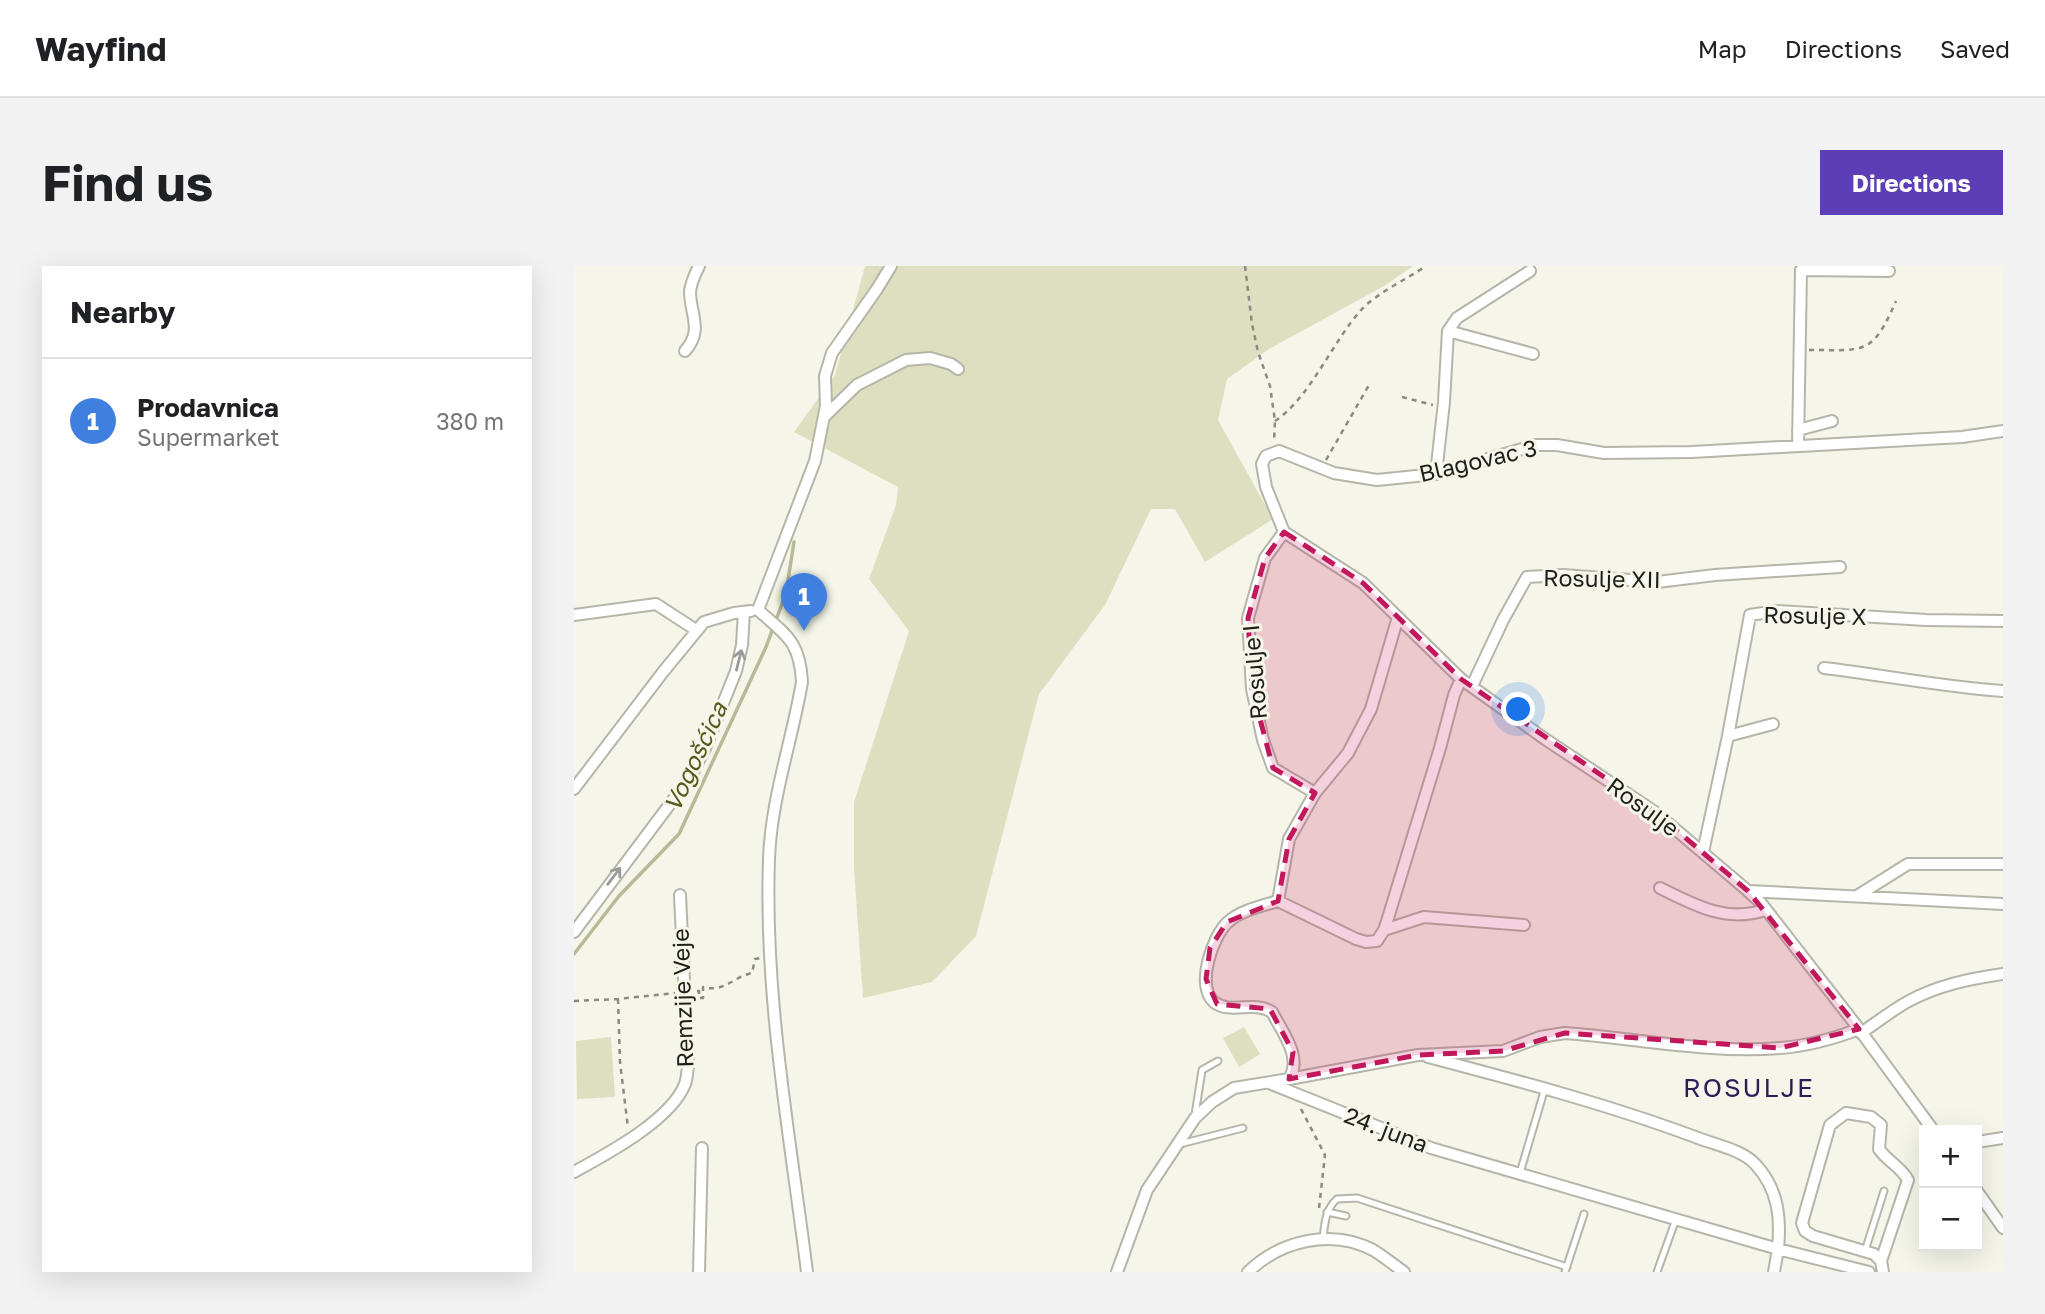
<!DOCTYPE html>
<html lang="en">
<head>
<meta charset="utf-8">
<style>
	:root { --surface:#fff; --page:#f2f2f2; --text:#202124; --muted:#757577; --line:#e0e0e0; --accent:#5c3eb6 }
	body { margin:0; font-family:"Golos Text",sans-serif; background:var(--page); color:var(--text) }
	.controls { position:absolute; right:21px; bottom:21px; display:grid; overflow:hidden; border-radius:0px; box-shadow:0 7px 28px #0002 }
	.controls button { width:63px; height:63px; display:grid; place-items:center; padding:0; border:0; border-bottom:2px solid var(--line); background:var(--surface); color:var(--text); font:35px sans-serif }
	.you { position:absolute; left:945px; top:444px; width:24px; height:24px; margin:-18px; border:5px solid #fff; border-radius:50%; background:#1a73e8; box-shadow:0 0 0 10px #1a73e833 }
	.badge { display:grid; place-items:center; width:46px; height:46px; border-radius:50%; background:var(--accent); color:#fff; font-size:23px; font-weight:700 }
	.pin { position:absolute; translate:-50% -58px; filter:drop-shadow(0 2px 4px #0008) }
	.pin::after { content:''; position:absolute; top:37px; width:24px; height:21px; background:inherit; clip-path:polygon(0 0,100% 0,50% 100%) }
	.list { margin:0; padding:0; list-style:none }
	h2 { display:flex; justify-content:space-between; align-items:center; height:91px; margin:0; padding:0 28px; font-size:30px }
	h2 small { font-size:23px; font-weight:400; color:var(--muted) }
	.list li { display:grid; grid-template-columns:46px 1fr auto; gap:21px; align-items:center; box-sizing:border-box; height:126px; padding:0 28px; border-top:2px solid var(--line) }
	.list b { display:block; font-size:26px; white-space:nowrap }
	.list p { margin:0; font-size:23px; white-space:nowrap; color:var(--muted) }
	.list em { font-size:23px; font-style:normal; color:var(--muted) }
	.map { position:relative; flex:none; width:1429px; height:1006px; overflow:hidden; border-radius:0px }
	header { display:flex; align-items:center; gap:42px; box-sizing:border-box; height:98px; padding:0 35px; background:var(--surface); border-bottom:2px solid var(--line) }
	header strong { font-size:33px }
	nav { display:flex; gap:38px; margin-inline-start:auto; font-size:24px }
	.intro { display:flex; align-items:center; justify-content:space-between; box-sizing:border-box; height:168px; padding:0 42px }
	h1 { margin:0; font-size:49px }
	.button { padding:18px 32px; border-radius:0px; background:var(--accent); color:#fff; font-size:24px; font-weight:700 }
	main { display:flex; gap:42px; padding:0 42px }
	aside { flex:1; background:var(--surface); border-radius:0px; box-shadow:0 7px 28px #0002 }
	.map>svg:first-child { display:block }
	.green { fill:#dedfc0 }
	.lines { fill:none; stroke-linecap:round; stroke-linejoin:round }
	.stream { stroke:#b8b996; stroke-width:3.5 }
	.service-casing { stroke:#b5b6a9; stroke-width:9 }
	.minor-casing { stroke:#b5b6a9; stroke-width:14 }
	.path { stroke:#898a81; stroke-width:2.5; stroke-dasharray:5 5; stroke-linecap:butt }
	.service { stroke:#fff; stroke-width:5 }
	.minor { stroke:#fff; stroke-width:10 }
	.oneway { stroke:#9a9a98 }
	.marked { fill:#c2185b; fill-opacity:0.2; stroke:#c2185b; stroke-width:5; stroke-dasharray:14 9; stroke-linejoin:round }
	.labels { text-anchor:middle; stroke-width:6; stroke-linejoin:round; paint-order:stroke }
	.street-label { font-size:23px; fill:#1e1e1a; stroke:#f5f6e9 }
	.water-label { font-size:24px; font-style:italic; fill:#59591f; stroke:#f5f6e9 }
	.quarter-label { font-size:26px; letter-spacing:2px; fill:#2b1d58; stroke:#f5f6e9 }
</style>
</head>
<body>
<header>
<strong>Wayfind</strong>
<nav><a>Map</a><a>Directions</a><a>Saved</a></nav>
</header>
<div class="intro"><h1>Find us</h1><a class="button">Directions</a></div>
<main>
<aside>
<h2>Nearby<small></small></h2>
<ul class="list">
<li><span class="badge" style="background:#3f7fe0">1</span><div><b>Prodavnica</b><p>Supermarket</p></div><em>380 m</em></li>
</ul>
</aside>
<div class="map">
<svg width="1429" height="1006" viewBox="0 0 1429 1006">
	<rect width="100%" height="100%" fill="#f5f6e9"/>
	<path class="green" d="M291,0H839L810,20L695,83L653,113L644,154L699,253L631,296L601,243H577L531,339L465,428L402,670L358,716L289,732L280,603V536L335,365L295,313L322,239L324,221L220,166L261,109Z
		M670,761L686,788L665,801L649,772Z
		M37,771L41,831L3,833L2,775Z"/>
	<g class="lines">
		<path class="stream" d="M0,688L45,630L105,568L192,381L212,327L220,276"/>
		<defs>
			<path id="service" d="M621,849L628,804L644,795
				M606,878L669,862
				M946,907L971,822
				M753,946L772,950
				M749,972C751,957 751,944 763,933L783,932L993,1001
				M1291,985L1310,925
				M991,1006L1010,948
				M1083,1006L1102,953"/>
			<path id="minor" d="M874,65L959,88
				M111,85C129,65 117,50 116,27C116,18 121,8 125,0
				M250,151L283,119L332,94L356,92L377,98L384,103
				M1224,164L1258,155
				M1224,180L1227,4L1315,5
				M862,208L870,136L874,65L883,52L956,5
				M710,266L691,292L674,352L678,423L689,474L699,502L741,527
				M184,344C212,369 226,375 228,416C218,475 197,533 195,593C190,732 216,869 233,1006
				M184,344L241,195L252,140L251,110L258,87L303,23L317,0
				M0,349L82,338L122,364
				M1250,402C1310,409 1369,421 1429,425
				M898,420L929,354L953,311L989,309L1083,316L1141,309L1266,301
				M1154,470L1199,458
				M0,523L89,406L130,356L160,347L177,345
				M1129,586L1154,470L1176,349L1202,345L1352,354L1429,355
				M1086,622C1120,639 1152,657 1191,644
				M1174,625L1429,638
				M1283,630L1334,598H1429
				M704,635L782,673L792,676L803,675L810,664L814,652L866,482L880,429L887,413
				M810,664L850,651L950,659
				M0,666L117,510L132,480L162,405L168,379L170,346
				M1287,767C1302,757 1317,745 1333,736C1364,719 1395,713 1429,708
				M854,791C945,815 1036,839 1124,872C1142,879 1169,884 1182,899C1204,923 1207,951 1204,983L1295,1006
				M715,813L844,789L929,785L966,771L991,767C1059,772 1138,788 1206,782C1233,780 1259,773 1285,763
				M695,817L857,882L1204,983L1200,1006
				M1359,864L1285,763L1187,637L1174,625L1081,546L971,473L887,413L789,317L710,266L692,221L688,198L692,190L705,185L760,207L803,214L862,208L962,179H983L1030,187L1118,186L1388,171L1429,165
				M1403,876L1429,872
				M0,906C33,888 97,854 111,818C113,813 113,806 114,801L106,629
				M1403,925L1429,962
				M1307,995L1300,988L1239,970L1231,965L1228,957L1256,859L1272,847L1297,851L1307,859L1305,883C1313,895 1327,901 1334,914L1307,995L1309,1006
				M125,1006L128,882
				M543,1006L573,924L621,852L638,836L660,822L715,813C729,791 708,766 698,746C680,734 656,749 640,736C621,720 639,669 654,656C667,644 688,640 704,635L715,573L741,527L774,487L797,443L824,351
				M674,1006C706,975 757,962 799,984C809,990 820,999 830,1006"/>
		</defs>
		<use href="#service" class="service-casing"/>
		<use href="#minor" class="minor-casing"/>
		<path class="path" d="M671,0L678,58L684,86L696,120L701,155L700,175
			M1235,84C1291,84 1298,90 1322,35
			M828,131L859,139
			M701,155C736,132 758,76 788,43C803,27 833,13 852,0
			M752,194L795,119
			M123,725H125V732H129V721C150,727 159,711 178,707L181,693L187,692
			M44,733L46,796L54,862
			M0,735L44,733L101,727
			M727,843L751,889L745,942"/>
		<use href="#service" class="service"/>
		<use href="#minor" class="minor"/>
	</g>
	<defs><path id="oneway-shaft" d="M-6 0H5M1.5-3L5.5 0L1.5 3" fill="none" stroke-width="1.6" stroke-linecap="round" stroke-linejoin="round" transform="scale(1.75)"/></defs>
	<g class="oneway">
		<use href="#oneway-shaft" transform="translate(165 394) rotate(-76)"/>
		<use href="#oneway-shaft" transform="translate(40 610) rotate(-53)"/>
	</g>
	<path class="marked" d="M710,266L789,317L887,413L1081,546L1174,625L1285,763L1206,782L991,767L929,785L844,789L715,813L719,786L696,743L643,738L632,713L636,682L653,656L704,635L715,573L741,527L699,502L678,423L674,352L691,292Z"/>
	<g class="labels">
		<g class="street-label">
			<text transform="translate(904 195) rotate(-13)" y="8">Blagovac 3</text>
			<text transform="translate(1028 313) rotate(1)" y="8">Rosulje XII</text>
			<text transform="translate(1241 350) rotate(1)" y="8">Rosulje X</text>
			<text transform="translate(681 406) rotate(-95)" y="8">Rosulje I</text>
			<text transform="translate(1069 541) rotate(36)" y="8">Rosulje</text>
			<text transform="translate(109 732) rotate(-92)" y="8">Remzije Veje</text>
			<text transform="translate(812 864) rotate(21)" y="8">24. juna</text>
		</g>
		<g class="water-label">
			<text transform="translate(122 491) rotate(-65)" y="8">Vogošćica</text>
		</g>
		<g class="quarter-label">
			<text x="1175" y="831">ROSULJE</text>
		</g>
	</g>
</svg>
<div class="controls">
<button>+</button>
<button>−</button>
</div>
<div class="you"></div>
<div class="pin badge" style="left:230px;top:365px;background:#3f7fe0">1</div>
</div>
</main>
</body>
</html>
